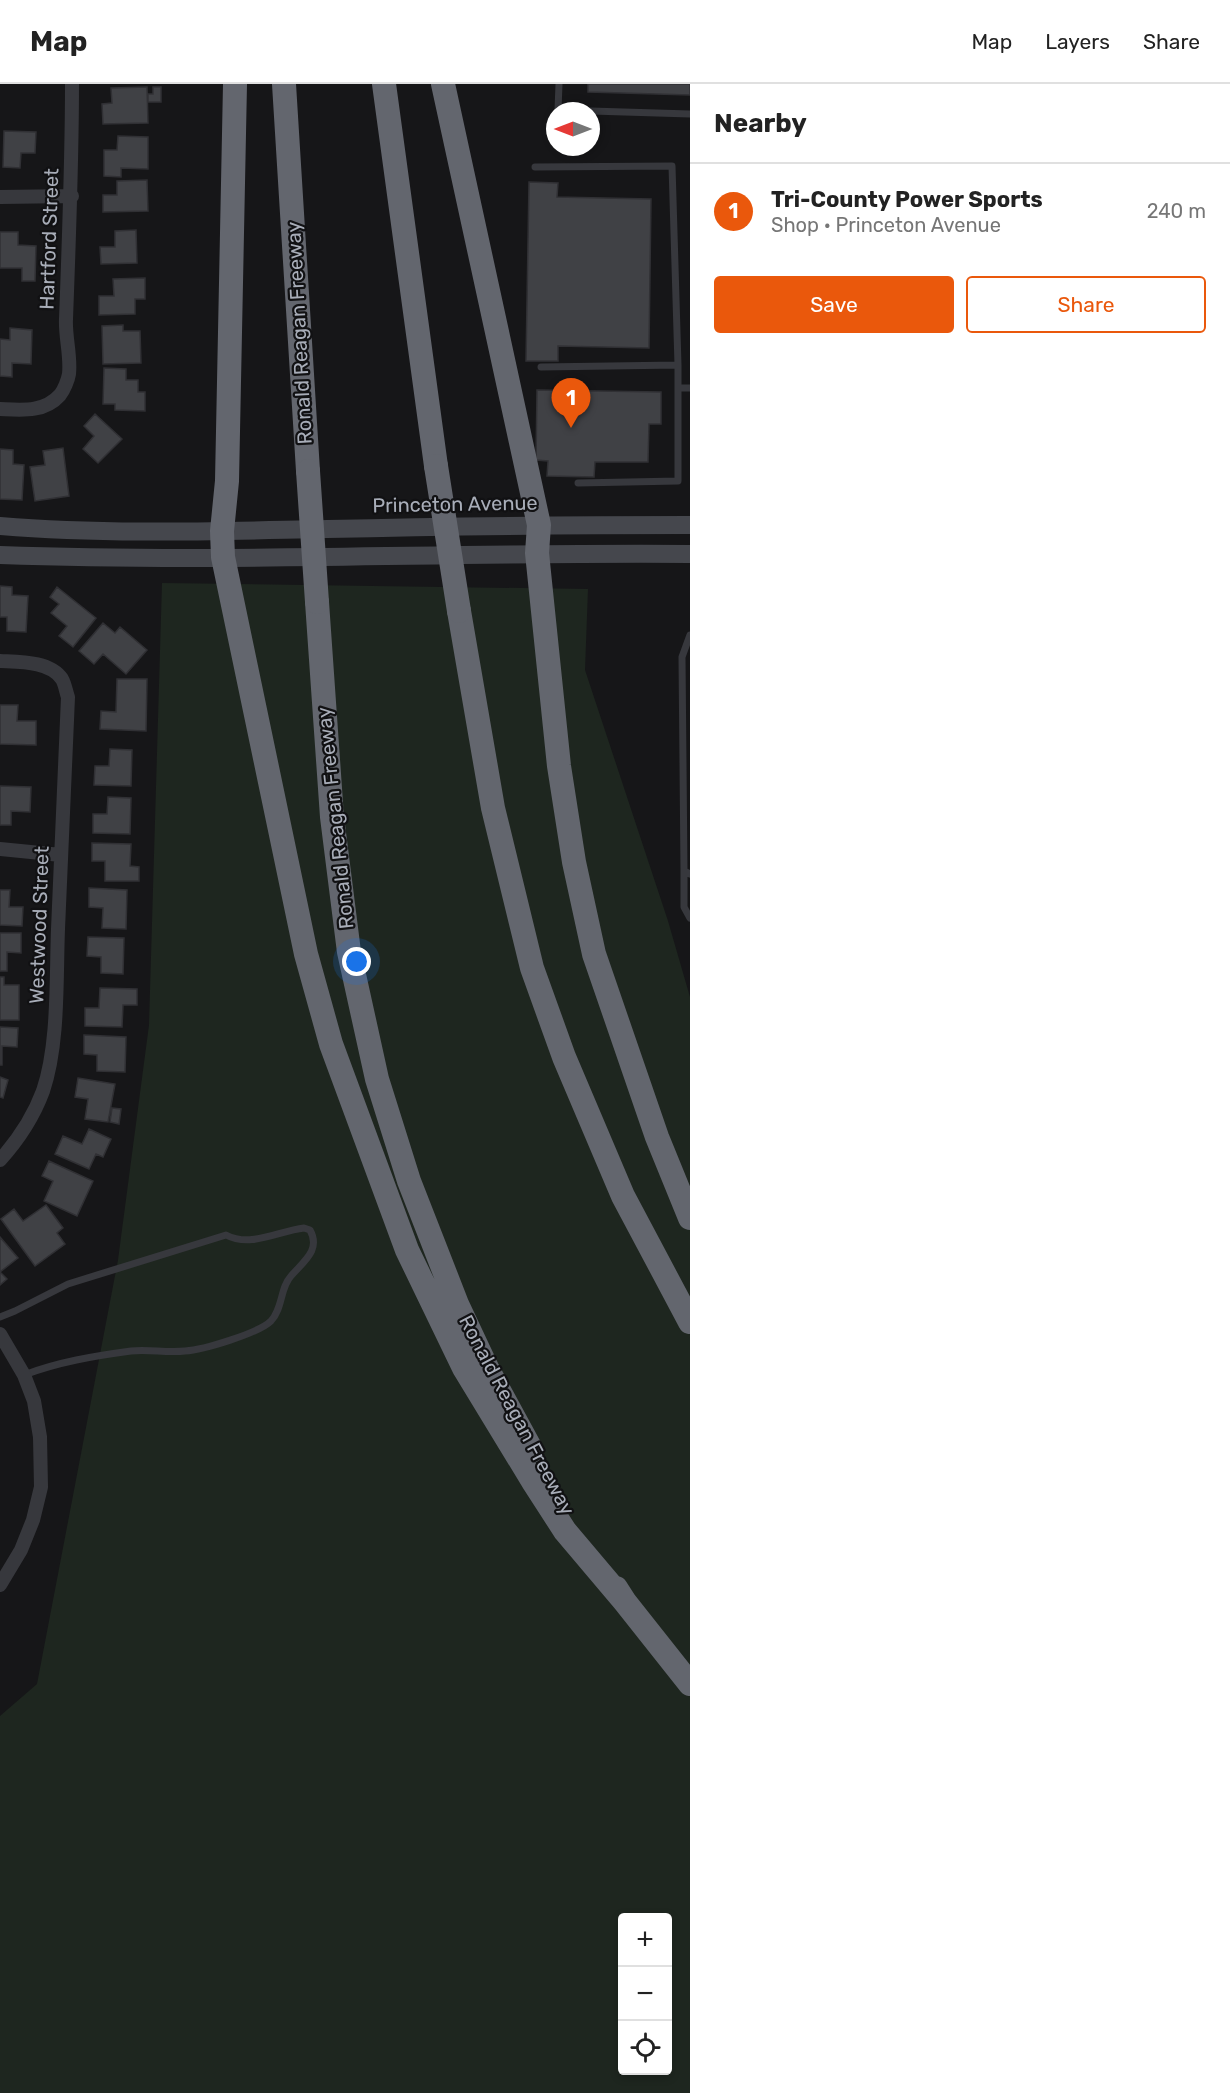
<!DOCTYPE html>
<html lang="en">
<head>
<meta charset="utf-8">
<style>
	:root { --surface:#fff; --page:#f2f2f2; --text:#222; --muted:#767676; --line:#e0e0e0; --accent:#ea580c }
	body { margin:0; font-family:Rubik,sans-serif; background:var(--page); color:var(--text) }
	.controls { position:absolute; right:18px; bottom:18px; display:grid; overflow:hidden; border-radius:6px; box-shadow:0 3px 9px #0003 }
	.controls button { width:54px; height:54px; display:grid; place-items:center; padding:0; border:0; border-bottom:2px solid var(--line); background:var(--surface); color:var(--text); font:30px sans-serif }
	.compass { position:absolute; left:546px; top:18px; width:54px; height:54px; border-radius:50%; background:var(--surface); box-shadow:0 3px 9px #0003; rotate:270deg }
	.you { position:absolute; left:357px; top:878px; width:21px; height:21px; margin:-15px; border:4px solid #fff; border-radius:50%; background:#1a73e8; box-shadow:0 0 0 9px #1a73e833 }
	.badge { display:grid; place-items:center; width:39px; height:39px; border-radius:50%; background:var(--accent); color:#fff; font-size:20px; font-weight:700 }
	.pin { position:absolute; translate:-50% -50px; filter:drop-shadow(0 2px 3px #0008) }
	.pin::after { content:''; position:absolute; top:32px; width:21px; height:18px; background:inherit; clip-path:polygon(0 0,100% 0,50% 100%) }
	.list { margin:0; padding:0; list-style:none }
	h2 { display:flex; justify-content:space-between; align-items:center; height:78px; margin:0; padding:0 24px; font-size:26px }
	h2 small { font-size:20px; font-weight:400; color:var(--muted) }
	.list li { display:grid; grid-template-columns:39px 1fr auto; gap:18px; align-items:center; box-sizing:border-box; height:96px; padding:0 24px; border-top:2px solid var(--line) }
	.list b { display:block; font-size:22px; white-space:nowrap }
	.list p { margin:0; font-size:20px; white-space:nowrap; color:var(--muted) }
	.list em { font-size:20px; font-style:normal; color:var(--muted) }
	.actions { display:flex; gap:12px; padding:18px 24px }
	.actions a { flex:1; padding:14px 0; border:2px solid var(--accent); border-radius:6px; text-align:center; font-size:21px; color:var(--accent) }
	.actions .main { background:var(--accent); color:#fff }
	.icon { flex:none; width:33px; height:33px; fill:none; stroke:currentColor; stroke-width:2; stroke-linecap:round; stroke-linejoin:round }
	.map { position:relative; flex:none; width:690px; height:2009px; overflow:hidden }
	header { display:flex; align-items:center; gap:36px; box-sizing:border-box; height:84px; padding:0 30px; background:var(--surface); border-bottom:2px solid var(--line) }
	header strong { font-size:28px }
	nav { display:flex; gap:33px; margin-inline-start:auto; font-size:21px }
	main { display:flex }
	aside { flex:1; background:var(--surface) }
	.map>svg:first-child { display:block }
	.green { fill:#1e261f; fill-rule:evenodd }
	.building { fill:#404145; stroke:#303034; stroke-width:1.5 }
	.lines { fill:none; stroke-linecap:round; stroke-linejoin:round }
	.lane { stroke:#37383d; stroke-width:7 }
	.street { stroke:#37383d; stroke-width:14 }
	.secondary { stroke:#45474d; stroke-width:18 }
	.highway { stroke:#63666e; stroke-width:24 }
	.highway-bridge { stroke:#63666e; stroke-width:24 }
	.labels { text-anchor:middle; stroke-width:4.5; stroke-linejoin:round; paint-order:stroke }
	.street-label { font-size:20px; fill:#a8adb8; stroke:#111113 }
</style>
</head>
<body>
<header>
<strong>Map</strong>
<nav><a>Map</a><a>Layers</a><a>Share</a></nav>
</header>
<main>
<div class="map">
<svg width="690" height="2009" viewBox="0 0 690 2009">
	<rect width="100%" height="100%" fill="#161618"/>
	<path class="green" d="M162,499L588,505L585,586L668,837L690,913V2009H0V1632L37,1600L118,1176L149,941ZM622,1834H668V1986H622Z"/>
	<path class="building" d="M588,0H690V11L588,8Z
		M147,3L148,39L103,40L102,20L112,19L111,4Z
		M153,3H161V18H148V10H153Z
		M4,47L36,48L35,69H21L20,84L3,83Z
		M118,52L148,53V85L121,84V93L104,92V66H117Z
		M147,96L148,127L103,128V111H117V97Z
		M529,98L558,99L557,113L651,115L649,264L558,262V277H526Z
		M136,146L137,179L101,180L100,163H115V147Z
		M0,148H18V161L36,162L35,197H22V184H0Z
		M145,194V215H135V230L99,231V212H114L113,195Z
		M123,241V247H140L141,279L103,280L102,242Z
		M10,244L32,246L31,280L12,279V293L0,292V255L10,256Z
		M104,284L126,285V296H138V308H145V327L115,326V320H103Z
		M537,306L661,308V340H649L648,378H595L594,393L547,392L548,377L536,376Z
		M95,330L122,355L98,379L83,365L94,352L84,342Z
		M63,364L69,412L35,417L30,383L45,381L43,367Z
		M0,365L13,366V380L24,381L22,416L0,415Z
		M0,502L12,503V511L28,512L26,548L7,547V533H0Z
		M57,503L96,534L73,563L59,552L67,542L51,529L59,520L50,513Z
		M103,539L115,549L120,543L147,566L126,590L103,570L94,580L79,567Z
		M117,595H147L146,647L100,645L101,627L116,628Z
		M0,621H18L17,637H36V661L0,660Z
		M110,665L132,666L131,702L94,701L95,682H109Z
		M0,702L31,703L30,728L11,727V741H0Z
		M108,713L131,714L130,750L93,749V730H107Z
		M92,759L131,760L130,782L139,783V797H105V777H92Z
		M89,804L127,806L126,845L102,844L103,824L89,823Z
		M0,806H10L9,823H23L22,842L0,841Z
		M0,849H21V869L7,868V887H0Z
		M88,853L124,854L123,890L101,889V873L87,872Z
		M0,893H4V901H19V936H0Z
		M100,904L137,905V921H123L122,943L85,942V924H99Z
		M0,943L18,944L17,963L2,962V981H0Z
		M84,951L126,953L125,988L97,987V971L84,970Z
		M0,993L8,996L3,1014L0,1013Z
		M78,994L115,1000L108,1038L85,1035L88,1015L75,1013Z
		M112,1024L121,1025L119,1040L110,1038Z
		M89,1045L111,1055L103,1073L96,1070L89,1085L55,1070L63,1052L82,1060Z
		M49,1077L93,1097L77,1132L44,1117L53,1097L42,1092Z
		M46,1121L63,1144L57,1149L65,1160L35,1182L1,1135L14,1125L23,1137Z
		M0,1153L18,1174L0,1188L7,1195L0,1201Z"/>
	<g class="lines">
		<path class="lane" d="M559,0L558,26L690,30
			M535,83L672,82L678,281L541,283
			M678,281V304
			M578,399L678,397V304H690
			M690,551L682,573L684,787L690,790
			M684,787V823L690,834
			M0,1233L15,1227L68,1200L226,1151C251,1164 278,1147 304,1144L310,1146C321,1166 304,1177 291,1192C280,1204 283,1224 271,1237C259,1249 203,1266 185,1267C167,1269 148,1265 131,1267C94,1272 58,1278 24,1291"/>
		<path class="street" d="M0,113L72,112
			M0,325C21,326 44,329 60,311C64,306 68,296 69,290C71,271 65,253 66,235C69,156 72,78 72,0
			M0,577C19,578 50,577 62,595C65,600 66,608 68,613C64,691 61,768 58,845C56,895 59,960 43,1007C33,1034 19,1055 0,1076
			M0,765L61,771
			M0,1250L24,1291L34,1317L40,1353L41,1403L33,1436L21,1466L0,1501"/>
		<path class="secondary" d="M0,442C107,451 219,447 327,445C448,442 569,441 690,441
			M0,471C230,479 460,468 690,470"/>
		<path class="highway" d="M235,0L227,397L222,447L223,473L306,870L331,960L407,1166L464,1284L534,1399L565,1447L625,1518
			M284,0L308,387
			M384,0L436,382
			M443,0L539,441L537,469L559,682L574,778L594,870L657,1053L690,1134
			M317,518L332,733L349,868L377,995L409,1097L457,1220L488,1286L532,1367
			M459,527L493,724L532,884L564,973L623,1112L690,1238
			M616,1504L625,1518L690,1600"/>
		<path class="highway-bridge" d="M436,382L459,527
			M308,387L317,518"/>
	</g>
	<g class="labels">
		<g class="street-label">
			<text transform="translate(49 155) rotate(-88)" y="7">Hartford Street</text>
			<text transform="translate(299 249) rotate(-93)" y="7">Ronald Reagan Freeway</text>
			<text transform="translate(455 420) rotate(-1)" y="7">Princeton Avenue</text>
			<text transform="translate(335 734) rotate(-96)" y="7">Ronald Reagan Freeway</text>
			<text transform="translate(39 841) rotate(-88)" y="7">Westwood Street</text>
			<text transform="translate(517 1331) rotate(62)" y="7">Ronald Reagan Freeway</text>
		</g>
	</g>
</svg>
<div class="controls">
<button>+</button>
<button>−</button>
<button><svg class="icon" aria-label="locate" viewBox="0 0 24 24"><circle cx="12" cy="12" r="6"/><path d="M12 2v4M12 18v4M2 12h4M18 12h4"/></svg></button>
</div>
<svg class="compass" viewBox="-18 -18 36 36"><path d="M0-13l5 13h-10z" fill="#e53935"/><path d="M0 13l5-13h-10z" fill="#767676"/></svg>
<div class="you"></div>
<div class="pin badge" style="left:571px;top:344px">1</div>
</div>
<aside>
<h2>Nearby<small></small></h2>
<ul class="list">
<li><span class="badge">1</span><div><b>Tri-County Power Sports</b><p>Shop · Princeton Avenue</p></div><em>240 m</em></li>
</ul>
<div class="actions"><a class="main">Save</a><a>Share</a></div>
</aside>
</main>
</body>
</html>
